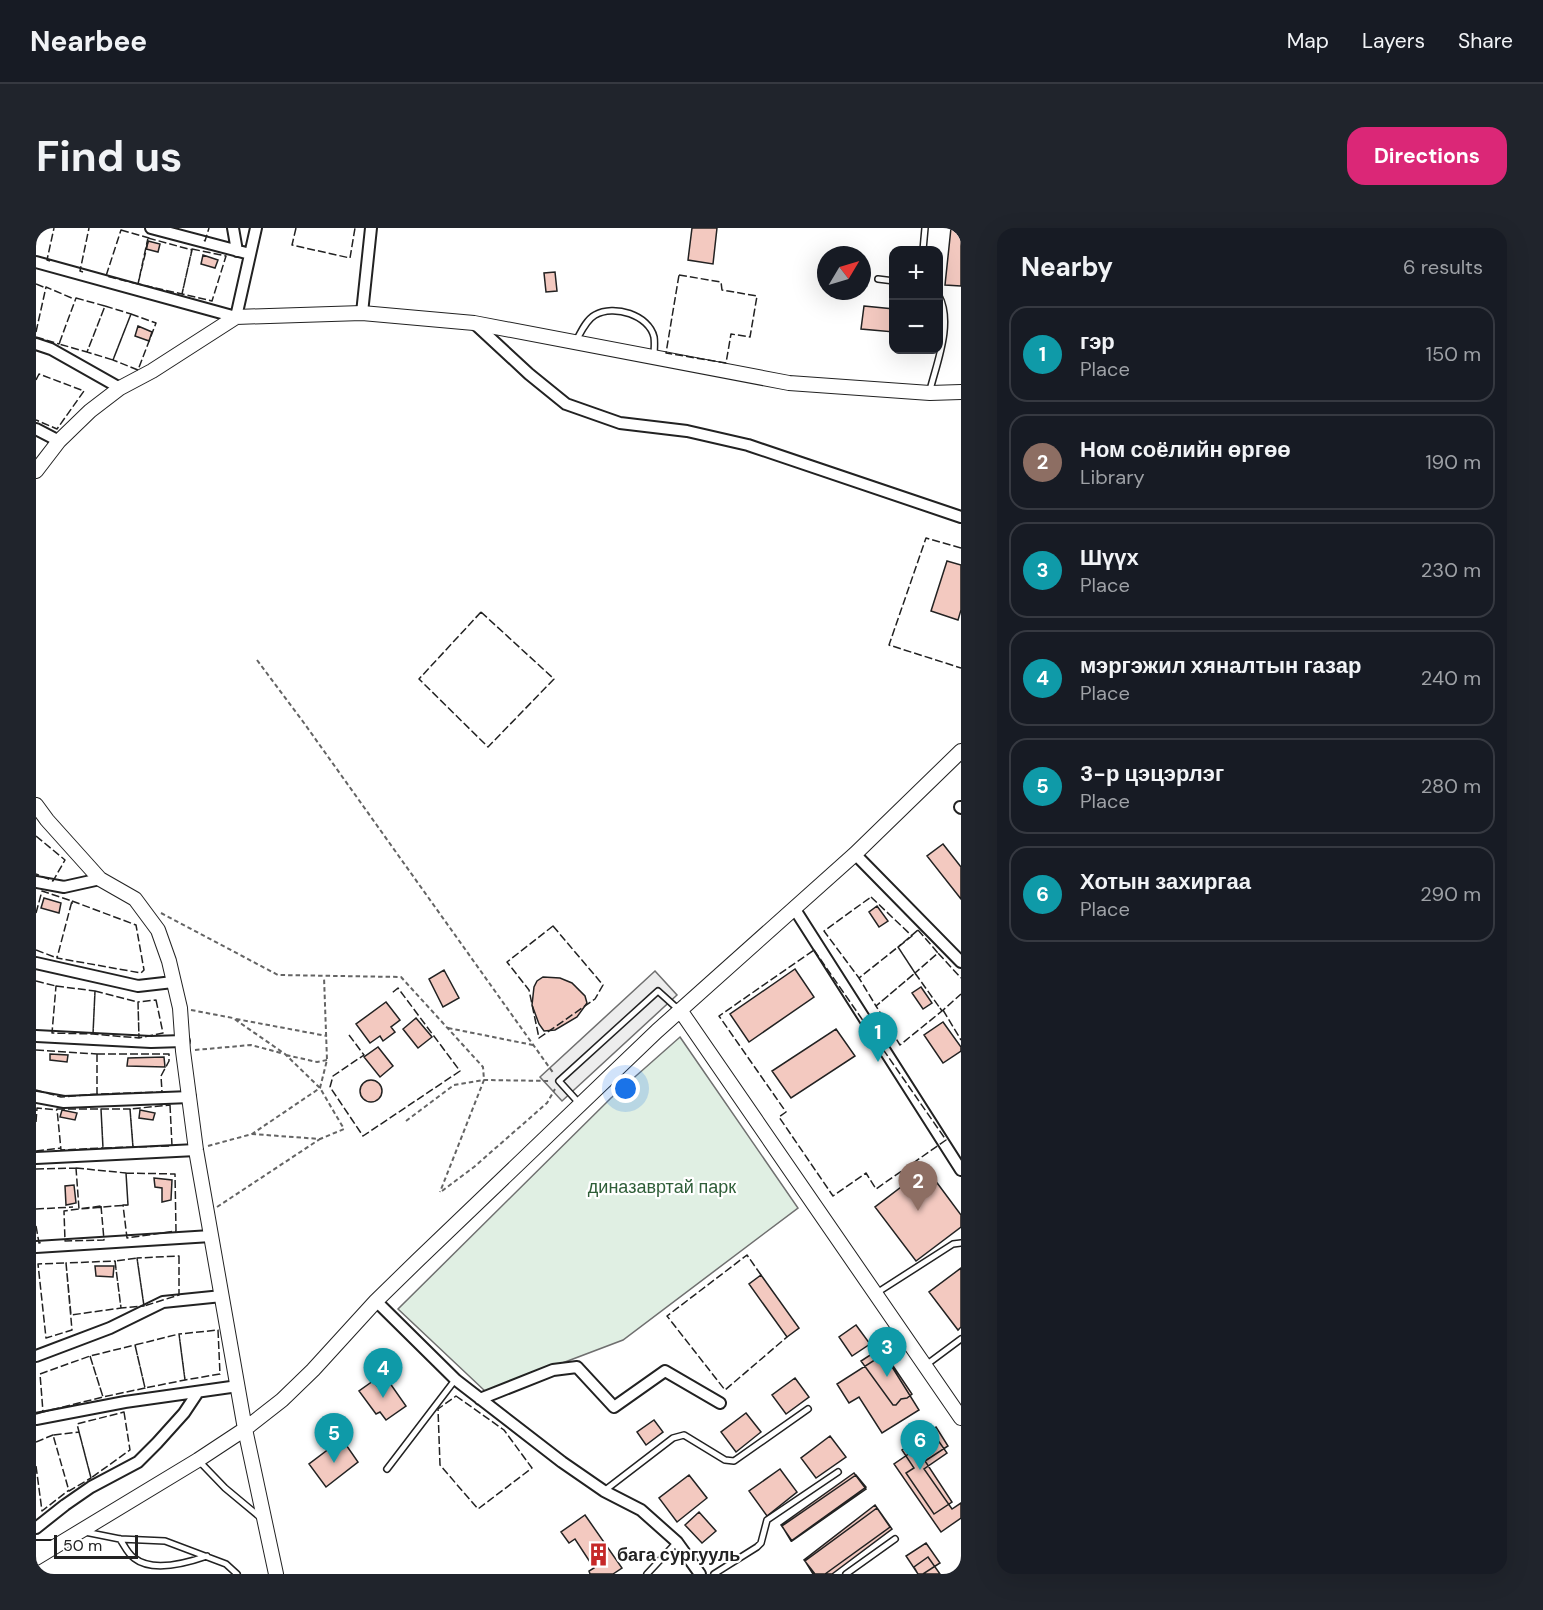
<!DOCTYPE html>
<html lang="en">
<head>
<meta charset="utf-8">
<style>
	:root { --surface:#171b24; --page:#20242c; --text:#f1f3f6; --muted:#9ea1a6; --line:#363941; --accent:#db2777 }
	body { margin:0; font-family:"DM Sans",sans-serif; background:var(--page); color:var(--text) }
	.controls { position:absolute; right:18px; top:18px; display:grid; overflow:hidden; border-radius:12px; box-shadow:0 6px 24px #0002 }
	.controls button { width:54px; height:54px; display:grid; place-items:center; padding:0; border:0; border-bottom:2px solid var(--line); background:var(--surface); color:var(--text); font:30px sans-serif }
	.compass { position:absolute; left:781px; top:18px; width:54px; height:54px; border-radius:50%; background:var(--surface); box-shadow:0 6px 24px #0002; rotate:52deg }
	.scale { position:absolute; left:18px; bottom:15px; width:84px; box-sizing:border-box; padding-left:6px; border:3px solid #222; border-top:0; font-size:16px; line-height:21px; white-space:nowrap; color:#222; -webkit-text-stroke:4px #fff; paint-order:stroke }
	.you { position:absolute; left:590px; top:861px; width:21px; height:21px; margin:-15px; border:4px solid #fff; border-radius:50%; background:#1a73e8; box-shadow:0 0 0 9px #1a73e833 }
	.badge { display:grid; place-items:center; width:39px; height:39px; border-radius:50%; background:var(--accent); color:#fff; font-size:20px; font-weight:700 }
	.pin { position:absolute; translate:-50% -50px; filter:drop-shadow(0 2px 3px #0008) }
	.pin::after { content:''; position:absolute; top:32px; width:21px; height:18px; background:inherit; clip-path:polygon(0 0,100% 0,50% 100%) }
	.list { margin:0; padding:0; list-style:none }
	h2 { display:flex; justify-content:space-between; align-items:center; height:78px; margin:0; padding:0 24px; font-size:26px }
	h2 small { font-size:20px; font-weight:400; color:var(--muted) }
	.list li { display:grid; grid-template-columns:39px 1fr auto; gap:18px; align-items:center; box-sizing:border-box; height:96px; margin:0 12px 12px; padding:0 12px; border:2px solid var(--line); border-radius:18px }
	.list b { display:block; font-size:22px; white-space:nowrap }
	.list p { margin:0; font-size:20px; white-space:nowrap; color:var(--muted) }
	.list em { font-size:20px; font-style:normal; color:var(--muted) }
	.map { position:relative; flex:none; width:925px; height:1346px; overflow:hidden; border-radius:18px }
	header { display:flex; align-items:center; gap:36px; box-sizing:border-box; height:84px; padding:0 30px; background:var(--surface); border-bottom:2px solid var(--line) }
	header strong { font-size:28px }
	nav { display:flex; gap:33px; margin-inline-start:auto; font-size:21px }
	.intro { display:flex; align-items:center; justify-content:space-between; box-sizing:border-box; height:144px; padding:0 36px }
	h1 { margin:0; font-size:42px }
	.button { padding:15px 27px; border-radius:18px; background:var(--accent); color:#fff; font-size:21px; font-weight:700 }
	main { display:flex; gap:36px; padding:0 36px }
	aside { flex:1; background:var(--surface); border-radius:18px; box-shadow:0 6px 24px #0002 }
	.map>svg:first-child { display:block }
	.green { fill:#e0efe3; stroke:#6f6f6f; stroke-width:1.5 }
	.parking { fill:#ededed; stroke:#6f6f6f; stroke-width:1.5 }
	.building { fill:#f3c9c0; stroke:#222; stroke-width:1.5 }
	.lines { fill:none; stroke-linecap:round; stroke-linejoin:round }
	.lane-casing { stroke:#222; stroke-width:8 }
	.street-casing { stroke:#222; stroke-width:14 }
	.secondary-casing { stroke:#222; stroke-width:16 }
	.path { stroke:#646464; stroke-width:2; stroke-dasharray:4.5 3; stroke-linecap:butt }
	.lane { stroke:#fff; stroke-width:5 }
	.street { stroke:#fff; stroke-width:10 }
	.secondary { stroke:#fff; stroke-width:14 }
	.fence { stroke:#222; stroke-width:1.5; stroke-dasharray:8 3; stroke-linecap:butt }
	.labels { text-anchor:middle; stroke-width:4.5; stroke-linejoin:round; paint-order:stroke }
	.park-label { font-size:18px; fill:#2f5e38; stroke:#fff }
	.poi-label { font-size:18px; font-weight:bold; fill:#222; stroke:#fff; text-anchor:start }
</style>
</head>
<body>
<header>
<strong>Nearbee</strong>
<nav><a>Map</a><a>Layers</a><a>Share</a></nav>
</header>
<div class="intro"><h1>Find us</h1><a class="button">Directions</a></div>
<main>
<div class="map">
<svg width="925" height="1346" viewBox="0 0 925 1346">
	<rect width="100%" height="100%" fill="#fff"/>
	<path class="green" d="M644,809L762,980L587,1112L450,1164L362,1081L575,870Z"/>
	<path class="parking" d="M619,743L641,767L526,873L504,849Z"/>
	<path class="building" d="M656,0H681L677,36L652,32Z
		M915,0H925V58L909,57Z
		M112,13L124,16L122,24L110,21Z
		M167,27L182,32L179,40L165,36Z
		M519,44L521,63L510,64L508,45Z
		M828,78L858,81V104L825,101Z
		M102,98L116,104L113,113L99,108Z
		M911,333L925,337V382L922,392L895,383Z
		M907,616L925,639V671L891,628Z
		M8,670L25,675L23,685L5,680Z
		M841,678L852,693L843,699L833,684Z
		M759,741L778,769L713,814L694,786Z
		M408,742L423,770L407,779L393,751Z
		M507,749L524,750L536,755L549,768L551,775L541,789L519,802L508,803L503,796L496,777L498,759L501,753Z
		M885,759L896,775L887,781L876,765Z
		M350,774L364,792L355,799L359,804L347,813L344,808L334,815L320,796Z
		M380,790L396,809L382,820L367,801Z
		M907,794L925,819V823L907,835L888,807Z
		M800,801L819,828L755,870L736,843Z
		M342,819L357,838L344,849L328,829Z
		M14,826L32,827L31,834L14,832Z
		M128,829L129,839L91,838L92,830Z
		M324 863a11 11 0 1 1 22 0a11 11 0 1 1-22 0Z
		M26,882L41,885L39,892L24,889Z
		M104,882L119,885L117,892L103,890Z
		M890,940L925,987V999L880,1033L839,979Z
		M118,950L136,952L135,972L126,974V960L119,959Z
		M38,957L40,975L30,977L29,958Z
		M59,1038H78L77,1049L60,1048Z
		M925,1040V1099L922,1102L893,1064Z
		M725,1047L763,1100L751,1109L713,1056Z
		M820,1097L834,1116L816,1128L803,1109Z
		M845,1120L876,1166L871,1170L865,1171L860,1177H857L825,1133Z
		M848,1126L883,1182L846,1205L823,1169L813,1175L801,1156Z
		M759,1150L773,1169L750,1186L736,1167Z
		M351,1151L370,1178L350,1192L344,1184L340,1186L323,1163L337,1153L341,1158Z
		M710,1185L725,1204L700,1224L685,1204Z
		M618,1192L627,1204L610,1217L601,1204Z
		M900,1199L912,1218L889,1233L916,1274L898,1286L870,1245L878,1240L866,1222Z
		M794,1208L810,1229L780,1250L765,1230Z
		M899,1208L911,1225L888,1241L916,1281L925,1275V1290L905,1304L858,1236Z
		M306,1211L322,1234L290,1259L273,1236Z
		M744,1241L761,1264L731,1288L713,1263Z
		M818,1245L830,1261L756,1313L745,1297Z
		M653,1247L671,1270L641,1294L623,1270Z
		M820,1247L830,1259L755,1313L746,1298Z
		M839,1277L856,1301L796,1346H779L768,1332Z
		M841,1280L854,1299L789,1346H777L769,1333Z
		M663,1284L680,1303L666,1315L649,1297Z
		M549,1287L586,1340L577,1346H554L553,1343L558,1340L539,1311L533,1315L525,1304Z
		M890,1315L904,1335L887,1346H882L870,1328Z
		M892,1329L904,1346H882L878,1339Z"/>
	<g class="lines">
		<defs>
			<path id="lane" d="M887,22L889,0
				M842,51L858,53
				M540,113C545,104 550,92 559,87C578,76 613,87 618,109C619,115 618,122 618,128
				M894,162C901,134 917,95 903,68
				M543,875L523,853L622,763L643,782
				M839,1066L917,1016L925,1015
				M890,1137L925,1111
				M163,1233L189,1260L225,1290
				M351,1241L419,1152
				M568,1263L637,1210L648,1207L689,1232L698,1233L772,1181
				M49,1304L84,1311L129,1313L190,1336L201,1346
				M84,1311C88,1317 92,1326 98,1330C117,1345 151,1335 171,1328
				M611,1346L641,1314
				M678,1346L721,1319L725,1315L731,1292L802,1244
				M810,1346L859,1311"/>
			<path id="street" d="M115,0L214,26
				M197,0L201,23
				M0,34L200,89L220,0
				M326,85L335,0
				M438,95L493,146L530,176L584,195L651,203L712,217L925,289
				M0,116L15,121L84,160
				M0,201L23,213
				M924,579L925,580
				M819,626L925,734
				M0,654L28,659L64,651
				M758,680L925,942
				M0,735L102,758L137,754
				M0,808L115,814L148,813
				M0,869L28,874L154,869
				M0,930L160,922
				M0,1019L175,1008
				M340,1073L420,1152L526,1234L568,1263L605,1282L641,1314L664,1346
				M0,1128L74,1100L127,1074L186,1068
				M444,1171L517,1142L541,1139L578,1179L629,1143L684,1175
				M0,1191L89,1174L202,1158
				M0,1300L29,1277L55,1259L102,1234L121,1215L148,1185L162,1164
				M0,1318H19"/>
			<path id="secondary" d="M0,243L23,213L54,183L84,160L116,143L200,89L326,85L438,95L753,155L894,165L925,164
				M0,577L11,592L64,651L99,671L122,702L133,733L144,780L147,823L160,922L209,1201L162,1232L0,1330
				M644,782L925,1190
				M240,1346L209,1201L246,1172L277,1142L340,1073L382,1032L621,803L819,626L925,523"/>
		</defs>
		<use href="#lane" class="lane-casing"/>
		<use href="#street" class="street-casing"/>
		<use href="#secondary" class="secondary-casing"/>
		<path class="path" d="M221,432L268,495L518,846
			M125,685L242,747L365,749L447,839L448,852L404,964
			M155,782L197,790L249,826L284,860L308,901L284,911
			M200,791L291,808
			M412,800L497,817
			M159,822L215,817L245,825
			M250,827L281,834L291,832
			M370,893L418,857L448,852L515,853
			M172,918L216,906L284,860L291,832L288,749
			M406,963L438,939L511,875L519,861
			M181,979L284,911L216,906"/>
		<use href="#lane" class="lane"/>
		<use href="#street" class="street"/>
		<use href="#secondary" class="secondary"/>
		<path class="fence" d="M260,0L256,17L314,30L319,0
			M85,2L113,10L102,56L70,48Z
			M112,10L156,22L146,66L102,56Z
			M168,12L169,13L173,0
			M156,21L190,28L176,73L146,66Z
			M14,33L11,32L18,0
			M47,44L44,43L53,0
			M643,47L685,54L686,62L721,68L714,109L695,106L690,135L630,125Z
			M0,56L10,60
			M40,70L69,78L51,124L23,116Z
			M69,78L95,86L77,132L51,124Z
			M95,86L120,95L102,142L77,132Z
			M0,104L10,59L38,71
			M0,109L23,116L24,114
			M0,152L3,146L48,163L21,201L0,192
			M925,320L890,310L853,417L925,440
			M445,384L518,451L452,519L383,451Z
			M0,608L29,632L17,653L0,646
			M835,669L876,708L823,750L788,703Z
			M36,673L100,697L108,742L105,745L21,730Z
			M0,685L6,663L36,673V676
			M517,698L567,757L559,771L503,810L493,762L471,734Z
			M882,702L902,725L879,745L862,719Z
			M862,719L879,745L840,778L823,750Z
			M0,722L21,730V728
			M778,722L910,912L840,961L830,945L797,968L743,889L750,884L683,788Z
			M879,745L906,783L864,817L840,778Z
			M880,747L879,745L902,725L925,750
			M0,753L20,758
			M20,758L59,763L57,806L16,805Z
			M59,763L102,774L103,810L57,806Z
			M120,772L127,805L103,810L102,774Z
			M904,780L906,783L925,766
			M907,782L925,812
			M313,807L328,827L297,848L294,859L327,908L424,843L362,760L356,765
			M0,822L61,826V828
			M61,826H133V833L125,848L126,864L61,866Z
			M0,862L25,869L61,866V864
			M134,877L136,918L97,919L94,881Z
			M21,881H65L67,920L25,922Z
			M65,881H94L97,919L67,920Z
			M0,894L1,880L21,882
			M0,923L25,920
			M40,940L90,945L92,977L43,981Z
			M0,941L40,940V942
			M90,945L139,946L140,1003L91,1010L87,977H92Z
			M65,978L68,1012L29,1013L28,983Z
			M0,981L37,979
			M0,998L3,1015L7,1014
			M143,1028V1067L108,1078L101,1030Z
			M101,1030L108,1078L85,1080L79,1033Z
			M79,1033L85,1080L35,1087L30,1035Z
			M30,1035L36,1102L10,1110L2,1036Z
			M725,1047L711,1027L631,1088L689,1162L751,1109
			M182,1102L184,1146L149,1152L143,1106Z
			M143,1106L149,1152L109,1160L99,1117Z
			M99,1117L109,1160L67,1169L54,1128Z
			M54,1128L67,1169L7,1184L4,1146Z
			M420,1168L468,1202L496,1240L442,1281L404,1237L402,1181Z
			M88,1184L94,1222L55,1250L41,1196Z
			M0,1186L7,1184V1181
			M43,1204L55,1250L33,1263L17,1207Z
			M0,1214L17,1207L18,1210
			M0,1238L6,1283L33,1262"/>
	</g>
	<defs>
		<symbol id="building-bare" viewBox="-9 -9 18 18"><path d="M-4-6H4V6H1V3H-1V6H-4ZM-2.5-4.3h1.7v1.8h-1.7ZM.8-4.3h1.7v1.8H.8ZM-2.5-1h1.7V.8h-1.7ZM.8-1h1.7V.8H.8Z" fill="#c62828" stroke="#fff" stroke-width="2.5" paint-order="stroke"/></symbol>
	</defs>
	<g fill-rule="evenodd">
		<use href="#building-bare" x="546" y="1310" width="33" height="33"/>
	</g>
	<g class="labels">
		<g class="park-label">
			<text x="626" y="965">диназавртай парк</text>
		</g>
		<g class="poi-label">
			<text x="581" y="1333">бага сургууль</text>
		</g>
	</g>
</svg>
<div class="controls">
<button>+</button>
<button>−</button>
</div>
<svg class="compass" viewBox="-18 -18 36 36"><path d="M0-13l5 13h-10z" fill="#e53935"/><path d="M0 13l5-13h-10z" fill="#9ea1a6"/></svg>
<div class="scale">50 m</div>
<div class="you"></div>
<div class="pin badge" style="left:842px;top:834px;background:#0f9aa8">1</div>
<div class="pin badge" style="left:882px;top:983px;background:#8d6e63">2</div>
<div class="pin badge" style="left:851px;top:1149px;background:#0f9aa8">3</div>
<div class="pin badge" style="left:347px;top:1170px;background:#0f9aa8">4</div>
<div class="pin badge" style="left:298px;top:1235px;background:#0f9aa8">5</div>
<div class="pin badge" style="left:884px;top:1242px;background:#0f9aa8">6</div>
</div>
<aside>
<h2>Nearby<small>6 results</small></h2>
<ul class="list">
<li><span class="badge" style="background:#0f9aa8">1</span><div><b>гэр</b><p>Place</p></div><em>150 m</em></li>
<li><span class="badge" style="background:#8d6e63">2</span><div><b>Ном соёлийн өргөө</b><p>Library</p></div><em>190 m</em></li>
<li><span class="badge" style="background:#0f9aa8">3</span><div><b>Шүүх</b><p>Place</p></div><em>230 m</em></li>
<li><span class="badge" style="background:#0f9aa8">4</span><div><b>мэргэжил хяналтын газар</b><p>Place</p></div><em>240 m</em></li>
<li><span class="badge" style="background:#0f9aa8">5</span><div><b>3-р цэцэрлэг</b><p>Place</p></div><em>280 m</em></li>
<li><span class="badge" style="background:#0f9aa8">6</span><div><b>Хотын захиргаа</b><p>Place</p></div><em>290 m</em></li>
</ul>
</aside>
</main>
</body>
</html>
